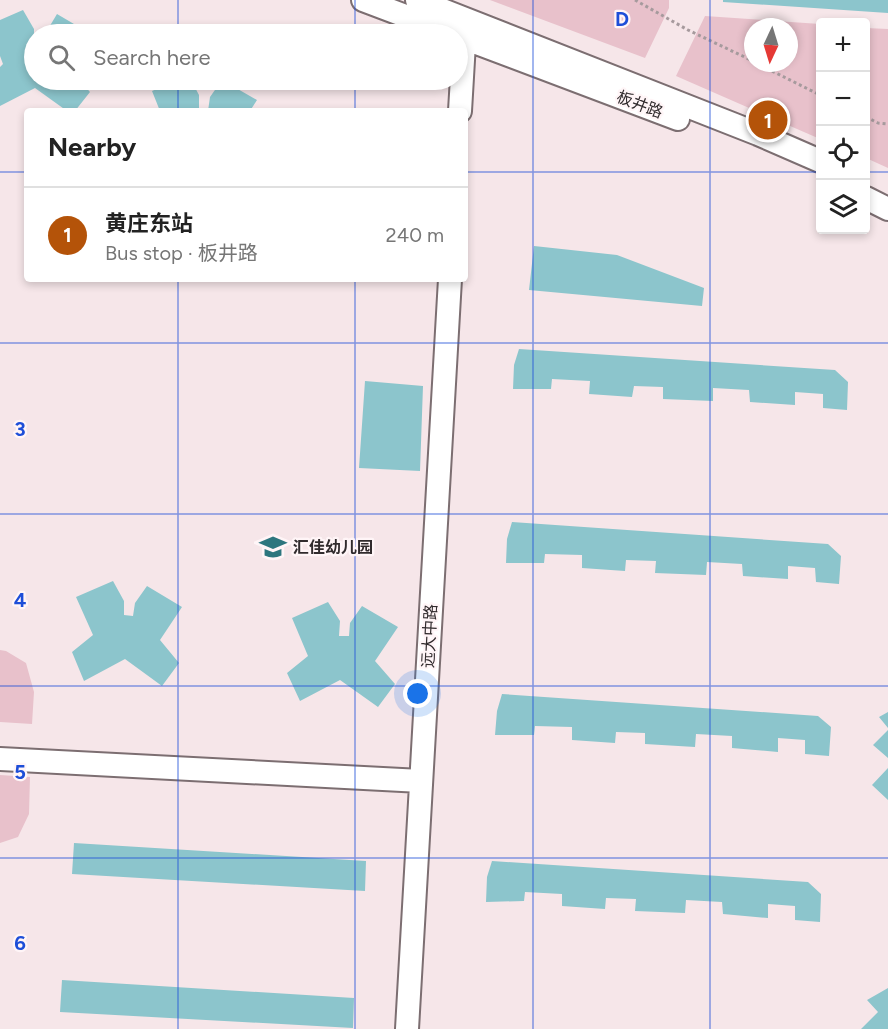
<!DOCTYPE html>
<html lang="en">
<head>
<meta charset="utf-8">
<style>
	:root { --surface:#fff; --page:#f2f2f2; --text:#222; --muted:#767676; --line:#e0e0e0; --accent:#b45309 }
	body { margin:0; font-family:Figtree,"Noto Sans SC",sans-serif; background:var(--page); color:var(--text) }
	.controls { position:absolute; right:18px; top:18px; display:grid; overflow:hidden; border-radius:6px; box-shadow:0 3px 9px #0003 }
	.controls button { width:54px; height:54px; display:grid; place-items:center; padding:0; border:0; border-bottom:2px solid var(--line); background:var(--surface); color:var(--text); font:30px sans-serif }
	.compass { position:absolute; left:744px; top:18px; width:54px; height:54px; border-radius:50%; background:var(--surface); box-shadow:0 3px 9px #0003; rotate:184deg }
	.you { position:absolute; left:418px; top:694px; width:21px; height:21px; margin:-15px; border:4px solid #fff; border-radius:50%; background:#1a73e8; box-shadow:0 0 0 9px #1a73e833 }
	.badge { display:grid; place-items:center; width:39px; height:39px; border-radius:50%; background:var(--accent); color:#fff; font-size:20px; font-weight:700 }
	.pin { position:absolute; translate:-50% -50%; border:3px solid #fff; box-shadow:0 2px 6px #0006 }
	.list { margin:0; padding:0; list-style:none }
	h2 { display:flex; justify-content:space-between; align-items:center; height:78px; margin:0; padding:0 24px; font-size:26px }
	h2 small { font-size:20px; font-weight:400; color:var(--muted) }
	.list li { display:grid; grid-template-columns:39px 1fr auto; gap:18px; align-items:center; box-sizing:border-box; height:96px; padding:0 24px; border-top:2px solid var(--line) }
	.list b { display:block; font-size:22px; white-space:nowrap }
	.list p { margin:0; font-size:20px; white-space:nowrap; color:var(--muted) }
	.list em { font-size:20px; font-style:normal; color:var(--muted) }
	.icon { flex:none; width:33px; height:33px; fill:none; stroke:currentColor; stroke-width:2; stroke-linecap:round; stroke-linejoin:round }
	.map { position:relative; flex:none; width:888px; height:1029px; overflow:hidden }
	.search { position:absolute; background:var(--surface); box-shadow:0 3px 9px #0003; left:24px; top:24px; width:444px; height:66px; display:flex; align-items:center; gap:15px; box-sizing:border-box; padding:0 21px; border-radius:33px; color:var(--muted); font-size:22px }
	.panel { position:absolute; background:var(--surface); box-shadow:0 3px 9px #0003; left:24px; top:108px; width:444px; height:174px; border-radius:6px }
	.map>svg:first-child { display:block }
	.green { fill:#e8c1cb; fill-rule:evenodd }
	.building { fill:#8cc5cc }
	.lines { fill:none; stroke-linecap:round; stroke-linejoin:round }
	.minor-casing { stroke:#7c6e71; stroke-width:26 }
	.path { stroke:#a69a9d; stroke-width:3; stroke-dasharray:3 3; stroke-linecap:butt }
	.minor { stroke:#fff; stroke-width:22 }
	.grid { fill:none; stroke:#1d4ed8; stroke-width:1.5; stroke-opacity:0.55 }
	.labels { text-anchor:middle; stroke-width:4.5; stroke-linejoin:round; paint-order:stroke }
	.street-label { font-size:16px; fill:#312b2d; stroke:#fff5f7 }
	.poi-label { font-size:16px; font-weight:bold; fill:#312b2d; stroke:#fff5f7; text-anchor:start }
	.grid-label { font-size:20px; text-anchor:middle; font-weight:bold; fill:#1d4ed8; stroke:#fff5f7; stroke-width:4.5; stroke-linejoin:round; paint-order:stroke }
</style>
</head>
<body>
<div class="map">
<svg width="888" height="1029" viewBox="0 0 888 1029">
	<rect width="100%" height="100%" fill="#f6e6e9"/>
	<path class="green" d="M490,0H669V8L645,58Z
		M705,16L820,24V139L676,76ZM753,27H789V63H753Z
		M866,28L888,29V168L866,158Z
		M0,650L6,651L26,663L34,692L32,724L0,722Z
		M0,775L30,777L29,814L18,837L0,843Z"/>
	<path class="building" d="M723,0H888V13L723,2Z
		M23,10L34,29V80H79L90,92L75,111H67L35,88L0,106V67L3,64L0,56V20Z
		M57,14L91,34H45Z
		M178,80H191L199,95V109H206V111H160L152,91Z
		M222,80L257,100L250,111H208L210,97Z
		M534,246L617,255L704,288L702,306L529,290Z
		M519,349L835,370L848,382L847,410L823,408V394L795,392V405L750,402L749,390L713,388V401L663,399V387L634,386L632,397L589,394L590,381L552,379L551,389H513L514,365Z
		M365,381L423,386L420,471L359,468Z
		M512,522L828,544L841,556L839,584L816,582L815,568L788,566V579L743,576L742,564L707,562L706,575L655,573L656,561L626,560L625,571L582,568V555L545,554L544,563H506L507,539Z
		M113,581L124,601V615L133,616L135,603L147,586L182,607L160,640L179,663L162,686L125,659L84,681L72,652L93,635L76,597Z
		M328,602L340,621L339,636H349L350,623L362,606L398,627L375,661L395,684L378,707L340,680L300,701L287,673L308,656L292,618Z
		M502,694L818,716L831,727L829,756L805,754V740L778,738V752L732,748V736L696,734L695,747L645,744V733L616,732L615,743L572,740V727L535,726L534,735H495L497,711Z
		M888,712V728L879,717Z
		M888,730V758L873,745Z
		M888,768V800L872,785Z
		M74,843L366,861L365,891L72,874Z
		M492,861L808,882L821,894L820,922L795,920V906L768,904V918L723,914L722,902L686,900L685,913L635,911L636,899L606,898L605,909L562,906V894L525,892L524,901L486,902L487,877Z
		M62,980L354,998L353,1028L60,1012Z
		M888,988V1029H861L878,1012L867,1000Z"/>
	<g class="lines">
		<defs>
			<path id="minor" d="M363,0L453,34
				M417,0L758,134L820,161
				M458,36L678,119
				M460,111L465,26
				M866,198L888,209
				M0,759L421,781
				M407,1029L450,279"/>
		</defs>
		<use href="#minor" class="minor-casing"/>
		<path class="path" d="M635,0L688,30L753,61
			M756,63L820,95
			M866,117L878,123L888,124"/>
		<use href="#minor" class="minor"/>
	</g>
	<path class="grid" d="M178,0V34M355,0V34M533,0V1029M710,0V1029M178,80V111M355,80V111M0,172H27M465,172H820M866,172H888M178,279V1029M355,279V1029M0,343H888M0,514H888M0,686H888M0,858H888"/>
	<defs>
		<symbol id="school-bare" viewBox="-9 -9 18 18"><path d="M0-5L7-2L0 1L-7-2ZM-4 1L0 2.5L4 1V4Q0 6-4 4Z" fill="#2d767e" stroke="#fff5f7" stroke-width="2.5" paint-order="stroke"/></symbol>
	</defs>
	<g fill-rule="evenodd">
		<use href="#school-bare" x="254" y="528" width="38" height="38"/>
	</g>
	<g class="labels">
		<g class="street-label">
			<text transform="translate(640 104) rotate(21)" y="6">板井路</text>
			<text transform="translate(429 636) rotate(-87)" y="6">远大中路</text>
		</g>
		<g class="poi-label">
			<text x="293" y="553">汇佳幼儿园</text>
		</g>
	</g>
	<g class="grid-label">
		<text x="622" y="26">D</text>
		<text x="20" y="436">3</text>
		<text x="20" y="607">4</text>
		<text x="20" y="779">5</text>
		<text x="20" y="950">6</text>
	</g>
</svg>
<div class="controls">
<button>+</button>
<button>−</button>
<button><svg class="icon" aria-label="locate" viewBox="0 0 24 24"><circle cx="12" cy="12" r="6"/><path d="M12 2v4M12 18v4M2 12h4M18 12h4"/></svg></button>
<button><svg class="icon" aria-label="layers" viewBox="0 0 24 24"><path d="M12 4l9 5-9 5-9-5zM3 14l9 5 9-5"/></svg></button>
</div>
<svg class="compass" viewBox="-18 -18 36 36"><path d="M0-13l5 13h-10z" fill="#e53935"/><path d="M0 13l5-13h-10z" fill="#767676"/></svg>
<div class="you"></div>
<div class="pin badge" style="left:768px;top:120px">1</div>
<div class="search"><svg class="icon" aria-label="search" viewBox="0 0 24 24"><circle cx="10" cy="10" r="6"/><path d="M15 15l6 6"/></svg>Search here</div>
<section class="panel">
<h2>Nearby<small></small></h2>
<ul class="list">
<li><span class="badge">1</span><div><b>黄庄东站</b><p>Bus stop · 板井路</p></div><em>240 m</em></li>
</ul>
</section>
</div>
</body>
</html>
